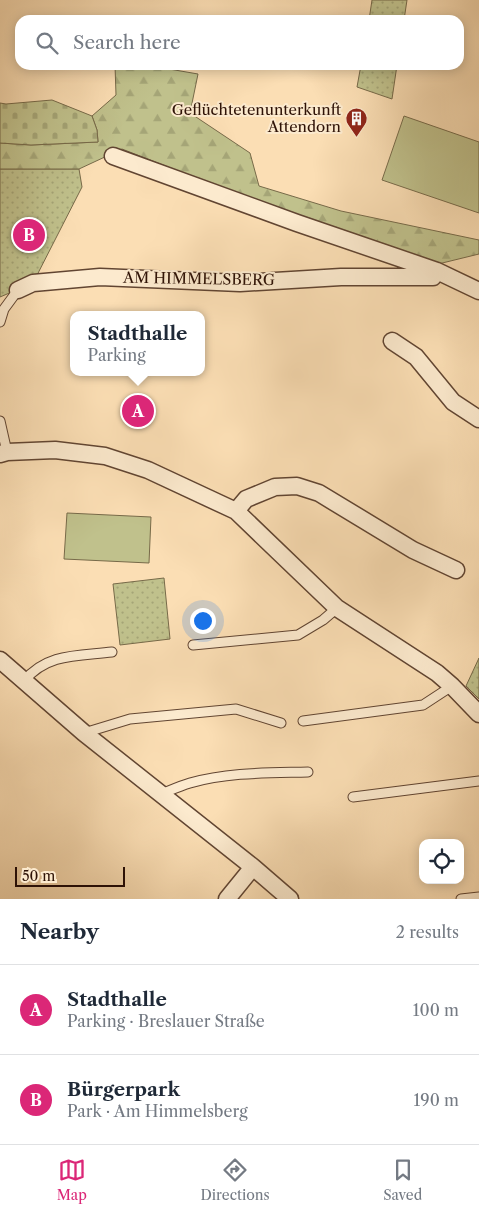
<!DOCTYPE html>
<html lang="en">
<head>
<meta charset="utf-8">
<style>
	:root { --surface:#fff; --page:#f2f2f3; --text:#1f2937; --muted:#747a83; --line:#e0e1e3; --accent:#db2777 }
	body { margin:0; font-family:"Libre Caslon Text",serif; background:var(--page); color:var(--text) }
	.controls { position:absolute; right:15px; bottom:15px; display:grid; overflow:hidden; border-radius:10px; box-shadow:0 2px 12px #0003 }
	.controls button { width:45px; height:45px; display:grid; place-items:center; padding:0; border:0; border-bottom:1px solid var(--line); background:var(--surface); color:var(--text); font:25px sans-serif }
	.scale { position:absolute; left:15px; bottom:12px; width:110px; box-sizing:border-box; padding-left:5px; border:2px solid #2e1206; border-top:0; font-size:14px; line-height:18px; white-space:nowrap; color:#2e1206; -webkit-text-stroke:4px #fceace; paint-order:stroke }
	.you { position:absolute; left:202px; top:620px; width:18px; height:18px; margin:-12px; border:4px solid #fff; border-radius:50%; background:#1a73e8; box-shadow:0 0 0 8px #1a73e833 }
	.badge { display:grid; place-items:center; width:32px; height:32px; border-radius:50%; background:var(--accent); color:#fff; font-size:16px; font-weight:700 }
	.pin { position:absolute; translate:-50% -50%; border:2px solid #fff; box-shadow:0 1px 5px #0006 }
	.popup { position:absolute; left:70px; top:311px; width:135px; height:65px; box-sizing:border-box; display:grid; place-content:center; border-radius:10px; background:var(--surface); filter:drop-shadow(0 1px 4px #0005); font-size:16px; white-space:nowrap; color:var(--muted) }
	.popup b { font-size:19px; color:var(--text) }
	.popup::after { content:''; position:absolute; left:50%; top:100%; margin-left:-10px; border:10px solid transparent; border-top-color:var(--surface) }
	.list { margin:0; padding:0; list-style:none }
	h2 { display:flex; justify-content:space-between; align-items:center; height:65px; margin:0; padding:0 20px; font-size:21px }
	h2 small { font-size:16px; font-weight:400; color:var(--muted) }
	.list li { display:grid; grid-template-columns:32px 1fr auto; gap:15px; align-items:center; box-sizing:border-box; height:90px; padding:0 20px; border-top:1px solid var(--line) }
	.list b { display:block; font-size:19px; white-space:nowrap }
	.list p { margin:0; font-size:16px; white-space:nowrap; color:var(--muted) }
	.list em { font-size:16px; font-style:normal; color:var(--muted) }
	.icon { flex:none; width:28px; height:28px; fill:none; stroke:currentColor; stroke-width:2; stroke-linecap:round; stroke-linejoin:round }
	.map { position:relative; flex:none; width:479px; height:899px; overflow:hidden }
	.search { position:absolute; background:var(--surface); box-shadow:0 2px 12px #0003; left:15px; right:15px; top:15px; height:55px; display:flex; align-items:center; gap:12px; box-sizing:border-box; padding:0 18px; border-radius:15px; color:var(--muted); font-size:19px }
	.sheet { height:245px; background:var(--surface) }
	nav { display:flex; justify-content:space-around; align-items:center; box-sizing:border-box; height:70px; border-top:1px solid var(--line); background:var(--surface); font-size:14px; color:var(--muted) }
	nav a { display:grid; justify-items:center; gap:2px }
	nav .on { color:var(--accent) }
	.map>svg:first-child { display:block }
	.grass { fill:url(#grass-dots); stroke:#776a49 }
	.forest { fill:url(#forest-firs); stroke:#776a49 }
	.cemetery { fill:url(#cemetery-stones); stroke:#776a49 }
	.garden { fill:#c0c18c; stroke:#776a49 }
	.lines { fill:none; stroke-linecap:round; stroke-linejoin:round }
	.service-casing { stroke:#614532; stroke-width:11 }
	.minor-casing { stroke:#614532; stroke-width:19 }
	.service { stroke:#fceace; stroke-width:9 }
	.minor { stroke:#fceace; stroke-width:16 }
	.labels { text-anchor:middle; stroke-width:4; stroke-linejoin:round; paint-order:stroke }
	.poi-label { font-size:15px; fill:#2e1206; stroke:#fceace; text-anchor:end }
	.street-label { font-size:15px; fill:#2e1206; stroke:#fceace }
</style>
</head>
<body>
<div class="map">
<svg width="479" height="899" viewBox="0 0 479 899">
	<defs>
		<pattern id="grass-dots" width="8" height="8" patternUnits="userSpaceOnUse" patternTransform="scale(1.25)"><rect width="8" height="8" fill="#c0c18c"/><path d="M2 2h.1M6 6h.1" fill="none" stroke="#a5a577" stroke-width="1.8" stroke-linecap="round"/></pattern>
		<pattern id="forest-firs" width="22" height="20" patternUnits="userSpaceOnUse" patternTransform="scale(1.25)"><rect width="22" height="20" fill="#c0c18c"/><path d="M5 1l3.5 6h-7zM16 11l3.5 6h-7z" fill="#a5a577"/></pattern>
		<pattern id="cemetery-stones" width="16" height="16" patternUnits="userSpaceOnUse" patternTransform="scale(1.25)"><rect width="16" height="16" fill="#c0c18c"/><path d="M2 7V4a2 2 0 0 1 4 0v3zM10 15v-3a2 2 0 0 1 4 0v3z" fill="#a5a577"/></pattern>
	</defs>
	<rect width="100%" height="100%" fill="#fbdeb4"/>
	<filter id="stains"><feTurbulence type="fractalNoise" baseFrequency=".004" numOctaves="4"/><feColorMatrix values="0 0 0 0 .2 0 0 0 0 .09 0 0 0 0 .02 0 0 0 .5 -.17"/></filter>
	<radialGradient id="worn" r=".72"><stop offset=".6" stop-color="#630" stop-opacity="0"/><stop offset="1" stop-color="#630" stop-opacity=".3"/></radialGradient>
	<path class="grass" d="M372,0H407L404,20H369Z
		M361,65H397L392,99L357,87Z
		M0,169H79L82,187L33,283L0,297Z
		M164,578L170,639L120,645L113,584Z
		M479,658V699L466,686Z"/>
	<path class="forest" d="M115,65H146L198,74L190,113L250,153L259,186L341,211L479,240V254L430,266L250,199L122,149L79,169H0V143L31,145L98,142L97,130L92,116L116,95Z"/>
	<path class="cemetery" d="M52,100L92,116L97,130L98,142L31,145L0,143V103L6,104Z"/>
	<path class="garden" d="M404,116L479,142V213L382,180Z
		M67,513L151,517L149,563L64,559Z"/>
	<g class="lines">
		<defs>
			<path id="service" d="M0,322L4,309L18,290
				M0,421L7,452
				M193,645L298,635L323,620L337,608
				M24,681C47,653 78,656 112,652
				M303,721L423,705L452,686
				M84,733L130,719L236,709L281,723
				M161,794C171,790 180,786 190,783C228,772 269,773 308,772
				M353,797L479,781
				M461,899L479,897"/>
			<path id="minor" d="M113,156L297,223L437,271L479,291
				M18,290L33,283L100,277L240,283L341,277H433L437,271
				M392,341L416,357L453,402L479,419
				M0,454L7,452L55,450L105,456L148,470L236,511L337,608L437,673L452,686L479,714
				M236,511L246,499L275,487L297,486L319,493L413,550L456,570
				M0,660L84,733L253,867L290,899
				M227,899L253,867"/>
		</defs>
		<use href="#service" class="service-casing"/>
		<use href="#minor" class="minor-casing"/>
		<use href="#service" class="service"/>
		<use href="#minor" class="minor"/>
	</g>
	<defs>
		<symbol id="building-pin" viewBox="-11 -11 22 30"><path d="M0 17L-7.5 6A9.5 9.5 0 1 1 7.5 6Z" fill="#8f2418" stroke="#fceace"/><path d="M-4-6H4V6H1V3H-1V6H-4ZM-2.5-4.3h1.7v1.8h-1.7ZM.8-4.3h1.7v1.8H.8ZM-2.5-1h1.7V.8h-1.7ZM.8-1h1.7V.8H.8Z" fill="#fff"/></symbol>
	</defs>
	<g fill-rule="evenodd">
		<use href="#building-pin" x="344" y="106" width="25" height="34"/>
	</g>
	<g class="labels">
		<g class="poi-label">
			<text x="341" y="115">Geflüchtetenunterkunft<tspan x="341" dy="17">Attendorn</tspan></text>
		</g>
		<g class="street-label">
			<text transform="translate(199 279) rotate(1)" y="5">AM HIMMELSBERG</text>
		</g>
	</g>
	<rect width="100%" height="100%" filter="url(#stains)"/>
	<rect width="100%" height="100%" fill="url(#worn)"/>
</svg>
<div class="controls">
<button><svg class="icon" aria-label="locate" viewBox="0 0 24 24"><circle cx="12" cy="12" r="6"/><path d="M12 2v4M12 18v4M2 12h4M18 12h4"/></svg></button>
</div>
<div class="scale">50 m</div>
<div class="you"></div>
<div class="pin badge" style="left:138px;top:411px">A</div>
<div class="popup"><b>Stadthalle</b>Parking</div>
<div class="pin badge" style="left:29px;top:235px">B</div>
<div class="search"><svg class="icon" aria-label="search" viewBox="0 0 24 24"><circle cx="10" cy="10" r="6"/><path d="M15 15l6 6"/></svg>Search here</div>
</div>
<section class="sheet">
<h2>Nearby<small>2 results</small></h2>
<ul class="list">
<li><span class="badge">A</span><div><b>Stadthalle</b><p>Parking · Breslauer Straße</p></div><em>100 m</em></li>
<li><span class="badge">B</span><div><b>Bürgerpark</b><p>Park · Am Himmelsberg</p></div><em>190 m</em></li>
</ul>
</section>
<nav>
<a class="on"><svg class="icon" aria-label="map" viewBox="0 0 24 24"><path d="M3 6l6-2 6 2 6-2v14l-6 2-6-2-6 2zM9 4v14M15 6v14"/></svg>Map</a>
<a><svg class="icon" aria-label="directions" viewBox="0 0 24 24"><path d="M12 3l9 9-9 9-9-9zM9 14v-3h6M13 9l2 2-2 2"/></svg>Directions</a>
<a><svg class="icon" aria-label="saved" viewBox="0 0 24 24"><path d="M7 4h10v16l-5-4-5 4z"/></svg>Saved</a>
</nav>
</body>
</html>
